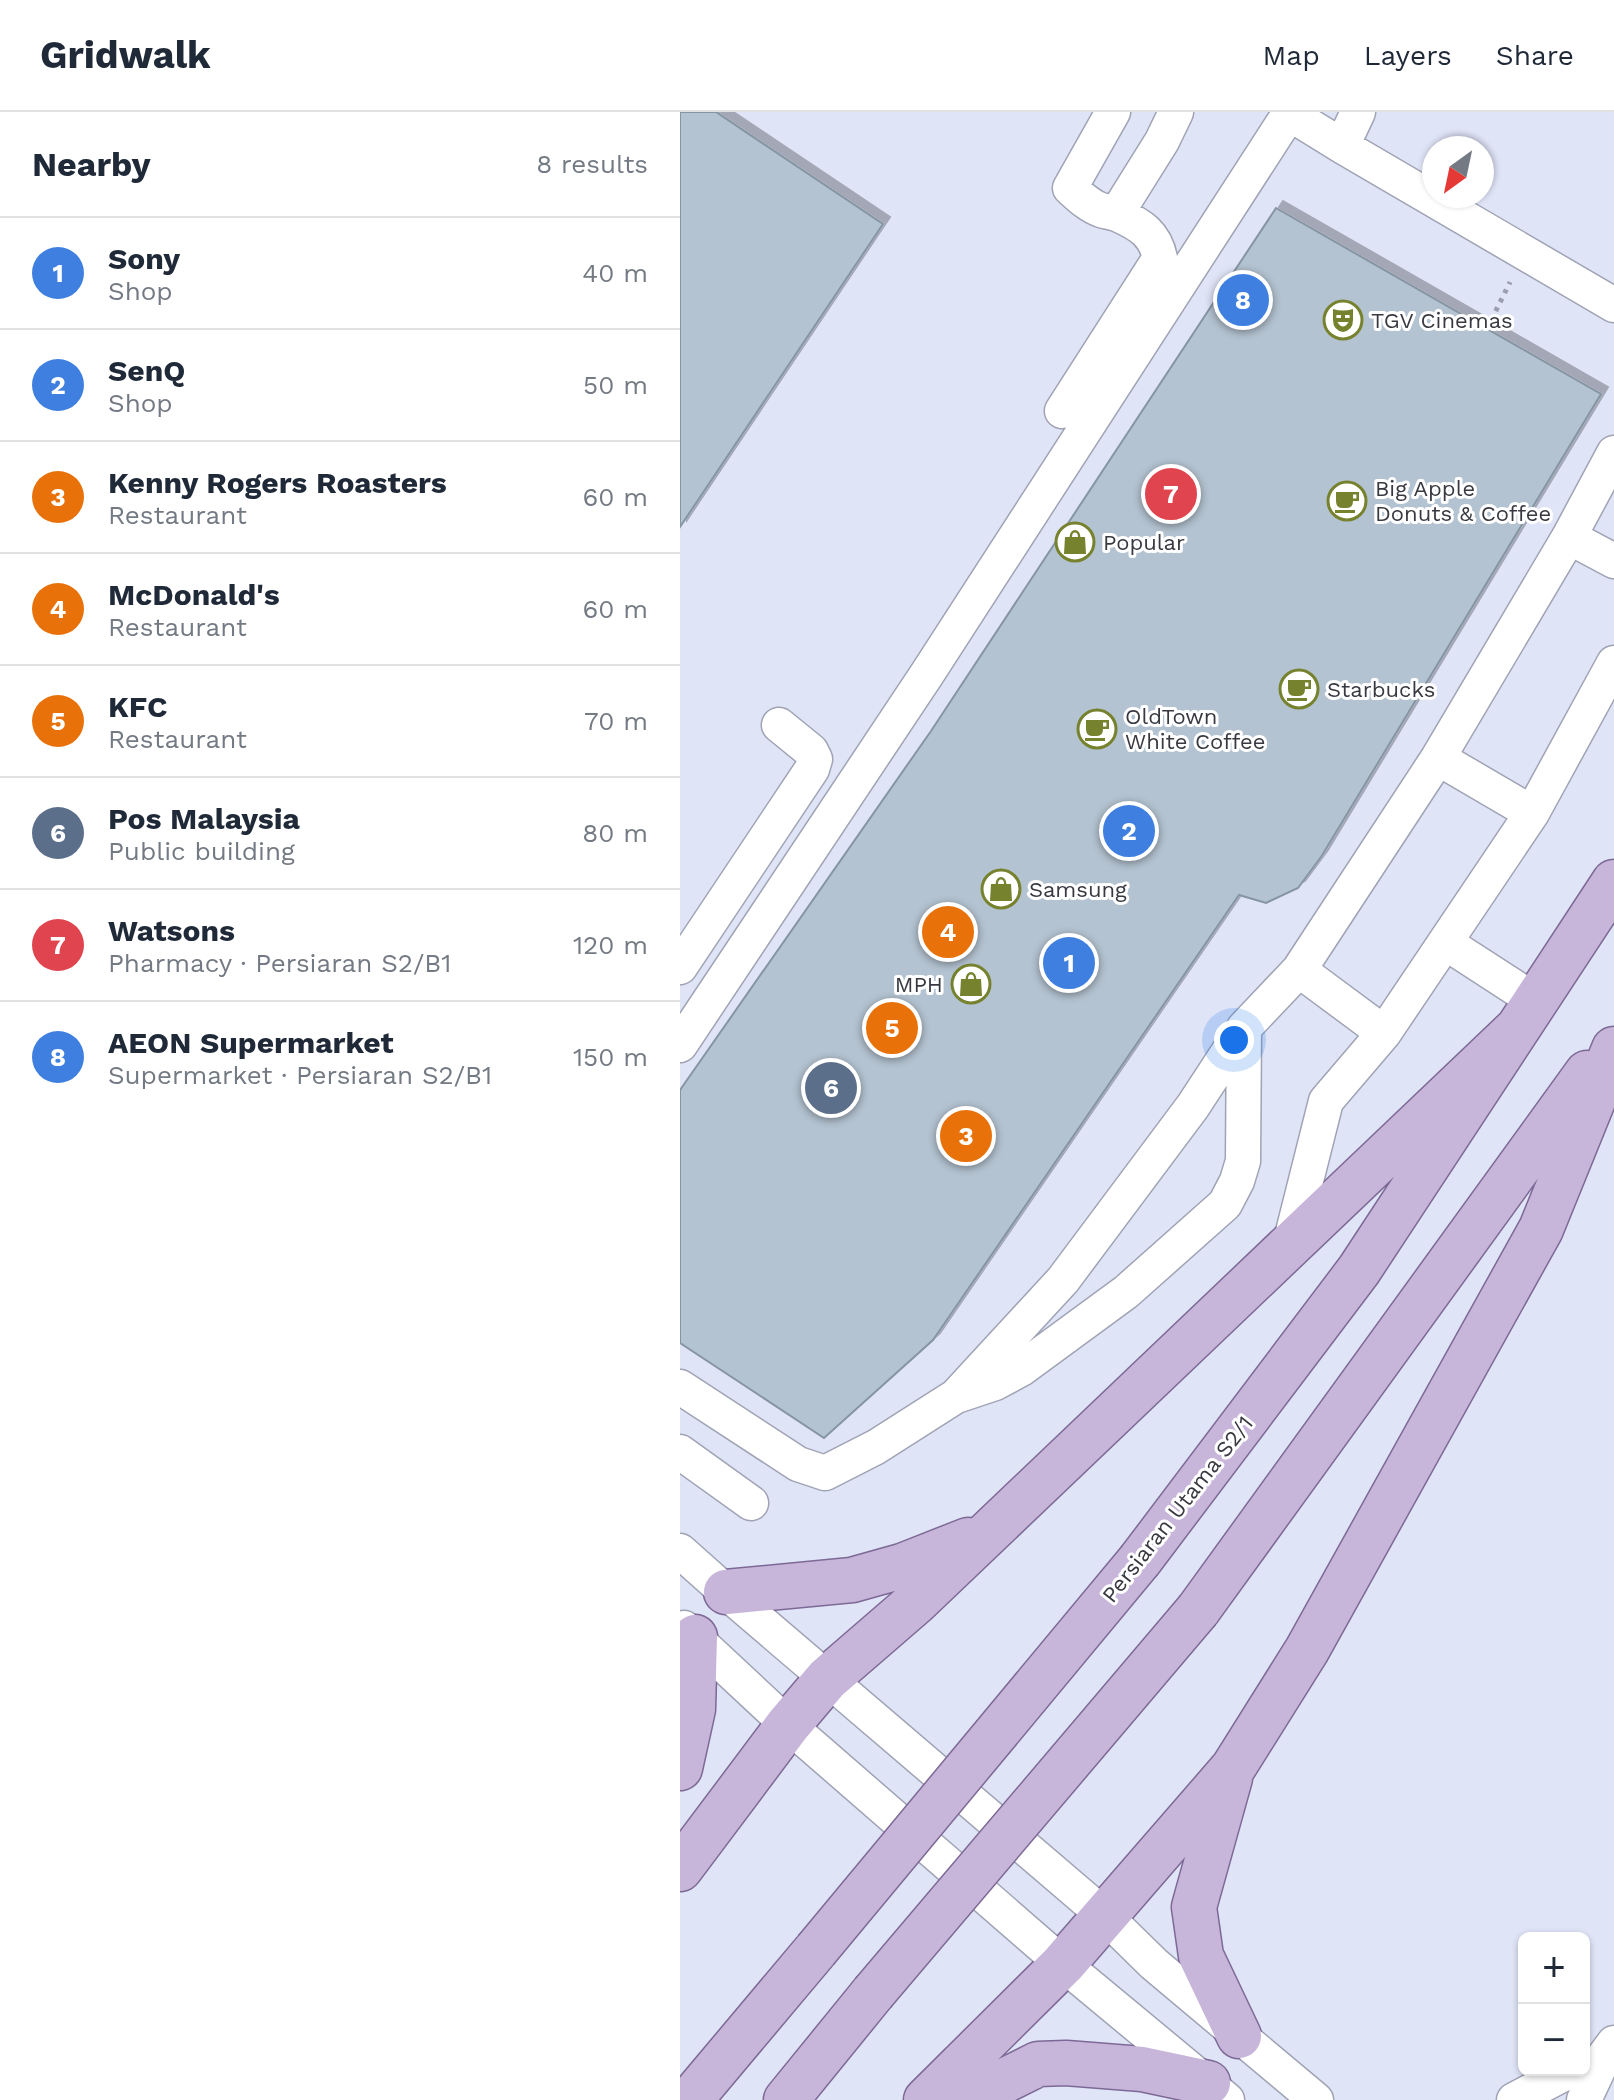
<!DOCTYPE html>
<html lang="en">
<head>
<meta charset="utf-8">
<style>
	:root { --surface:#fff; --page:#f6f6f7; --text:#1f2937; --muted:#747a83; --line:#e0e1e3; --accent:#0f766e }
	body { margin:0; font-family:"Work Sans",sans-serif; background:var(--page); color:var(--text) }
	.controls { position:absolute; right:24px; bottom:24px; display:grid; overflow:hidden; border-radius:12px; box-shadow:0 2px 6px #0004 }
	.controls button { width:72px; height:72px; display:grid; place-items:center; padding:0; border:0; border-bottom:2px solid var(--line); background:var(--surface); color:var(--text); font:40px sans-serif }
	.compass { position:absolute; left:742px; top:24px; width:72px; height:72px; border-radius:50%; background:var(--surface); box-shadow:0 2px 6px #0004; rotate:213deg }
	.you { position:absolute; left:554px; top:928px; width:28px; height:28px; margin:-20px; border:6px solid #fff; border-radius:50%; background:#1a73e8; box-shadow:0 0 0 12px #1a73e833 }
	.badge { display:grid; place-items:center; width:52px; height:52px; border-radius:50%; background:var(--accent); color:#fff; font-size:26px; font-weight:700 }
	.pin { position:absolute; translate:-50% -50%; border:4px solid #fff; box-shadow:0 2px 8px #0006 }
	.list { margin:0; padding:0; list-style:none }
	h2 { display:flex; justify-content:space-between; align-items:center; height:104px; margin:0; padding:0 32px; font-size:34px }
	h2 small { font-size:26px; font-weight:400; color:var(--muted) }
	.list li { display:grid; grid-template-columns:52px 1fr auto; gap:24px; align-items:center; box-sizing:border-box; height:112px; padding:0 32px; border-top:2px solid var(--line) }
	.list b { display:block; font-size:30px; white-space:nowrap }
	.list p { margin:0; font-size:26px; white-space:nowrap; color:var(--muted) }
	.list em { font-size:26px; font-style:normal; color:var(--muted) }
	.map { position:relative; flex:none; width:934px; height:1988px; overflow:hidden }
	header { display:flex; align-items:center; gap:48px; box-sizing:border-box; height:112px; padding:0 40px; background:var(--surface); border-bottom:2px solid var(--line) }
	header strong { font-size:38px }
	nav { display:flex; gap:44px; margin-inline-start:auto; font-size:28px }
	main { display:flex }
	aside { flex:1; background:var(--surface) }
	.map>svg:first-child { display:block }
	.building { fill:#b4c3d1; stroke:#8695a2; stroke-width:2; filter:url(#shadow) }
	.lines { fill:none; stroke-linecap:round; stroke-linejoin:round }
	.minor-casing { stroke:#9fa3b4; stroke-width:37 }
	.major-casing { stroke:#7d6995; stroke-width:47 }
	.path { stroke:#9b9fad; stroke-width:5; stroke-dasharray:4 6; stroke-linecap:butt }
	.minor { stroke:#fff; stroke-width:34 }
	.major { stroke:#c7b5da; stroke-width:44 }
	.major-bridge-casing { stroke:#7d6995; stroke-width:47; stroke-linecap:butt }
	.major-bridge { stroke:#c7b5da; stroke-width:44 }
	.labels { text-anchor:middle; stroke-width:6; stroke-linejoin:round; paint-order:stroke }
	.poi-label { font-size:22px; fill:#383941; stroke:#fff; text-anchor:start }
	.street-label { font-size:22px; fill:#383941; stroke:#fff }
</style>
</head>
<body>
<header>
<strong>Gridwalk</strong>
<nav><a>Map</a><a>Layers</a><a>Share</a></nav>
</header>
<main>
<aside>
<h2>Nearby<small>8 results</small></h2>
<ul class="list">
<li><span class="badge" style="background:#3f7fe0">1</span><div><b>Sony</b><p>Shop</p></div><em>40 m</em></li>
<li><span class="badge" style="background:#3f7fe0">2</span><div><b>SenQ</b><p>Shop</p></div><em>50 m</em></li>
<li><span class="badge" style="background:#e8710a">3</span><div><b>Kenny Rogers Roasters</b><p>Restaurant</p></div><em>60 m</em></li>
<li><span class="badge" style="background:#e8710a">4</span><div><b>McDonald's</b><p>Restaurant</p></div><em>60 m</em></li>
<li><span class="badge" style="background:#e8710a">5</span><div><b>KFC</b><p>Restaurant</p></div><em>70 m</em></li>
<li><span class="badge" style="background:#5c6f8a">6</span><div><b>Pos Malaysia</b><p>Public building</p></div><em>80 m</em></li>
<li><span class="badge" style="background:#e0444e">7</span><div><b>Watsons</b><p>Pharmacy · Persiaran S2/B1</p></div><em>120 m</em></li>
<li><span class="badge" style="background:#3f7fe0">8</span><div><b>AEON Supermarket</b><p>Supermarket · Persiaran S2/B1</p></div><em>150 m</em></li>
</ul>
</aside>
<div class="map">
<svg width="934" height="1988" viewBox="0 0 934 1988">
	<defs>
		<filter id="shadow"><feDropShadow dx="7" dy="-7" stdDeviation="0" flood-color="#0004"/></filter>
	</defs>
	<rect width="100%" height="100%" fill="#dfe4f7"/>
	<path class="building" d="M0,0H36L203,112L0,415Z
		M596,96L921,282L641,745L618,776L586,791L559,783L253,1228L144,1326L0,1231V978L251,619Z"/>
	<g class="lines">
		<defs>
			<path id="minor" d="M607,0L662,34L934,193
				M662,34L678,0
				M437,101L482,29L496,0
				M382,299L480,146C475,122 461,113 439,103C433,100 427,100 421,98C409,94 399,84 390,76L433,0
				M889,425L934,449
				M758,646L852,701
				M766,831L857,890
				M0,855L132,657L135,647L131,639L99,613
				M619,858L704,921
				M0,933L247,562L609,2
				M610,1132L646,989L704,921L852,701L934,551
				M0,1275L118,1352L145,1361L196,1335L276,1284L315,1271L341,1257L446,1180L545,1092L557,1069L563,1049L564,916
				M276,1284L383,1168L513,994L564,916L619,858L758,646L889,425L934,341
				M0,1340L71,1391
				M0,1439L46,1480L425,1804L474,1852L636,1988
				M4,1516L108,1613L383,1852L547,1988
				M834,1988L891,1958
				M904,1988L925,1943L934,1931"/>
			<path id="major" d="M460,1448L679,1158L934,770
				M46,1480L172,1468L222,1454L288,1428
				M518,1498L907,961
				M0,1656L13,1597L15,1525
				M550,1666L514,1795L521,1844L559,1924
				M0,1757L108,1613L147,1567L236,1490L837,917
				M10,1988L136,1838
				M106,1988L193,1881
				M246,1988L383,1852L553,1656L627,1538L861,1117L934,937
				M286,1988L358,1952L386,1951L462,1957L528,1971"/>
		</defs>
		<use href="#minor" class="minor-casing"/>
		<use href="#major" class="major-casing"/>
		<path class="path" d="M807,217L830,170"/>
		<use href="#minor" class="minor"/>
		<use href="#major" class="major"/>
		<defs>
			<path id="major-bridge" d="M136,1838L460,1448
				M193,1881L518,1498"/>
		</defs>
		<use href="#major-bridge" class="major-bridge-casing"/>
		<use href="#major-bridge" class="major-bridge"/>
	</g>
	<defs>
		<symbol id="theatre-ring" viewBox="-11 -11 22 22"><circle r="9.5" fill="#fff" stroke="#77822e" stroke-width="1.5"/><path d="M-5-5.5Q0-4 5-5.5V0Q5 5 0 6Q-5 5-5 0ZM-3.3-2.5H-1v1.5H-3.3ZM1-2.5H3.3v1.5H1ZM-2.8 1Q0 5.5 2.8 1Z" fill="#77822e"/></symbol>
		<symbol id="cafe-ring" viewBox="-11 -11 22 22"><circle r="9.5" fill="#fff" stroke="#77822e" stroke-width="1.5"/><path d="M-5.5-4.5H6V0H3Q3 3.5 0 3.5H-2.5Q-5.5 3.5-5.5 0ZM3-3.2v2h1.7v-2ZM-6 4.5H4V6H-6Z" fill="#77822e"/></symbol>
		<symbol id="shop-ring" viewBox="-11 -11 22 22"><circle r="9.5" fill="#fff" stroke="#77822e" stroke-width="1.5"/><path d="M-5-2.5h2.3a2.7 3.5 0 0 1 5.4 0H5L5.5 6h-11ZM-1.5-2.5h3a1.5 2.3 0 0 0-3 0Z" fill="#77822e"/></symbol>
	</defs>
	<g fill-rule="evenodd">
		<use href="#theatre-ring" x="641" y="186" width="44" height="44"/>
		<use href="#cafe-ring" x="645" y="367" width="44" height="44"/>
		<use href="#shop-ring" x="373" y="408" width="44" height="44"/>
		<use href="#cafe-ring" x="597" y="555" width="44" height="44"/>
		<use href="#cafe-ring" x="395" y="595" width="44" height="44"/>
		<use href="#shop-ring" x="299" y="755" width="44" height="44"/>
		<use href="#shop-ring" x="269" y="850" width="44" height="44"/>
	</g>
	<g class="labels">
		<g class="poi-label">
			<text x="691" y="216">TGV Cinemas</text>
			<text x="695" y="384">Big Apple<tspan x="695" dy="25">Donuts &amp; Coffee</tspan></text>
			<text x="423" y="438">Popular</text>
			<text x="647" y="585">Starbucks</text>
			<text x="445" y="612">OldTown<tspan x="445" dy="25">White Coffee</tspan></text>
			<text x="349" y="785">Samsung</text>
			<text x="263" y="880" text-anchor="end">MPH</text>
		</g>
		<g class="street-label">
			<text transform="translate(497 1397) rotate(-52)" y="8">Persiaran Utama S2/1</text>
		</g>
	</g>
</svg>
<div class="controls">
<button>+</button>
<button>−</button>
</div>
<svg class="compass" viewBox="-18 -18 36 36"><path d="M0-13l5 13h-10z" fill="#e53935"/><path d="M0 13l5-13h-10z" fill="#747a83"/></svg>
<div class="you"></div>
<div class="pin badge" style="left:389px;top:851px;background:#3f7fe0">1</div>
<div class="pin badge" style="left:449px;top:719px;background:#3f7fe0">2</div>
<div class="pin badge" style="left:286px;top:1024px;background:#e8710a">3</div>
<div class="pin badge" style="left:268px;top:820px;background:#e8710a">4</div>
<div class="pin badge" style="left:212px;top:916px;background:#e8710a">5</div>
<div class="pin badge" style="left:151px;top:976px;background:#5c6f8a">6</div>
<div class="pin badge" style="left:491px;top:382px;background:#e0444e">7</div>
<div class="pin badge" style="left:563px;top:188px;background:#3f7fe0">8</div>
</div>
</main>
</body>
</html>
